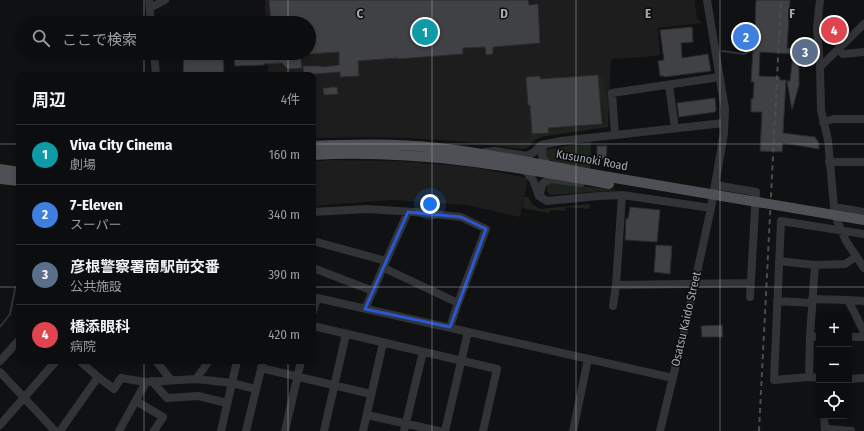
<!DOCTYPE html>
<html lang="ja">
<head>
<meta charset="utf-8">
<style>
	:root { --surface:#0c0d0e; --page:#151617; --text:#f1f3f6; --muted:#9a9c9e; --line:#2c2d2e; --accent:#7c3aed }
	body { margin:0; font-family:"Fira Sans Condensed","Noto Sans JP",sans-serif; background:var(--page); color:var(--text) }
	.controls { position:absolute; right:12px; bottom:12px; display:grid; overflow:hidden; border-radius:8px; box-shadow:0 2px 6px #0003 }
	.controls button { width:36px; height:36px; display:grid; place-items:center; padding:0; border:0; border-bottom:1px solid var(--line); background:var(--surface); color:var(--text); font:20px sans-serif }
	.you { position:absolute; left:430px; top:204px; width:14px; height:14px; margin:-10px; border:3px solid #fff; border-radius:50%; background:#1a73e8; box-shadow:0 0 0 6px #1a73e833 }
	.badge { display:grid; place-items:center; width:26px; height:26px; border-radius:50%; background:var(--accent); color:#fff; font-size:13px; font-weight:700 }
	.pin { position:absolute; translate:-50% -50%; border:2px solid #fff; box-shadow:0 1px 4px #0006 }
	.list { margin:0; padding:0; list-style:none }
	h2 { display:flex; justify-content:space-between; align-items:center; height:52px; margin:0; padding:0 16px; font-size:17px }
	h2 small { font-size:13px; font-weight:400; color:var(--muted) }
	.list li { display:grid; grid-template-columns:26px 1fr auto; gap:12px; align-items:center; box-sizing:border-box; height:60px; padding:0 16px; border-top:1px solid var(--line) }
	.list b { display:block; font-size:15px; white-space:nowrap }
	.list p { margin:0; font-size:13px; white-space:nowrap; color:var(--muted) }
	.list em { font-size:13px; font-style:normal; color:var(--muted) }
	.icon { flex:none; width:22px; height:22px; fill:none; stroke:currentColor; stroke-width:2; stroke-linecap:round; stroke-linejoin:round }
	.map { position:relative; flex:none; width:864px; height:431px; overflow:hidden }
	.search { position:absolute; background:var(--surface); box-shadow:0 2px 6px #0003; left:16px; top:16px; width:300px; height:44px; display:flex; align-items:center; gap:10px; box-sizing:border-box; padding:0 14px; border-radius:22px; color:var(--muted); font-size:15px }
	.panel { position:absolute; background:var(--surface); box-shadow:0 2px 6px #0003; left:16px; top:72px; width:300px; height:292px; border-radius:8px }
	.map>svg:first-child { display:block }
	.built { fill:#1d1d1e }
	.green { fill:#1d241e }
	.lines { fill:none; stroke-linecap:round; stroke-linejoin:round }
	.stream { stroke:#2c3339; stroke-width:2 }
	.building { fill:#404145; stroke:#2b2b2d }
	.minor { stroke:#323336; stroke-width:8 }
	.major { stroke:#4e5055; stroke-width:10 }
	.rail { stroke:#4b4d51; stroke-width:2; stroke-dasharray:5 4; stroke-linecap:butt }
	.major-bridge { stroke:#4e5055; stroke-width:10 }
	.marked { fill:none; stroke:#2a57d4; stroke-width:3; stroke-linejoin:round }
	.grid { fill:none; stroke:#a3a8b1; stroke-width:1; stroke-opacity:0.55 }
	.labels { text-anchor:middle; stroke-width:3; stroke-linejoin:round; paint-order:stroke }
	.street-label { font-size:12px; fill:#a3a8b1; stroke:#0c0c0d }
	.grid-label { font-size:13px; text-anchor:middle; font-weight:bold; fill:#a3a8b1; stroke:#0c0c0d; stroke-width:3; stroke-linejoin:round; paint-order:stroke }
</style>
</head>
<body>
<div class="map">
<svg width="864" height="431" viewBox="0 0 864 431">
	<rect width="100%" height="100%" fill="#101112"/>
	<path class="built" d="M265,0H695L697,19L702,23L658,28L660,55L643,57L611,59L608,127L540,137L535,140L529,147L523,149L456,141L406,138L368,137L313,138V75H268V53H309V23H265Z
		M157,53H264L157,57Z
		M328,160L399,161L471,167L528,178L520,217L467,205L393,200L313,206V162Z"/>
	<path class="green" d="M604,76L605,93H607L608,121H605L604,106H603L602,97H600L599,77Z
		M608,124V127L544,136L535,140L527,148L519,149L520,140L532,138V135L549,134V130L565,129V127H587V126Z
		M591,142L590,169L561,164L546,158L545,152L549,149Z
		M550,183L619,190L553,195L549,194L547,191V185Z
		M524,197H528L532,204L540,209L590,204L589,209L566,207L565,211L550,210L549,213L523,208Z"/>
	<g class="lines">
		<path class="stream" d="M722,51L744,54L751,51
			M0,327L10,314L15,289L19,282"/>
	</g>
	<path class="building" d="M269,0H528L529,5L538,4L540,43L493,47V54L486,55L485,47L463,48V54L398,59V58L358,61L359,76L340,77V72L304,75L303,66H321V67L339,65V52L309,54V23H271Z
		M756,0H790L787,48L801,49V46H809L810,58H799V85L792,110L787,81H790L793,54L760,52L759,76L780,77V80H786L783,133L815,137L819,143V149L783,143L782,152L760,151L762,112H751V99H753L754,82H751L753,49L740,51L737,31L755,28Z
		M692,27L693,42L681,43L682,58L708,54L711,71L664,77V76H660L658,61L664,60L660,30Z
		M273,53H300L302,68L288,69L282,63L264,64V65L235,66L234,56L273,55Z
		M223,56L224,75H183L184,57Z
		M598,75L602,124L548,128L549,133L532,134L530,105H528L526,77L540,76V79Z
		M329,87H337L338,94L324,95L323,88H329Z
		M715,98L716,110L715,112L679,117L677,103Z
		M597,146H607L606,159H597Z
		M630,207L660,210L657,242L625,240L626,218L628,219Z
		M656,245L672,246L670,274L654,272Z
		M722,325L723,337H702L701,326Z"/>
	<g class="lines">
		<path class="minor" d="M149,0L151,23
			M820,0L817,27L820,67L821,110L828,140L834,207L836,218L846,241L864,268
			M150,8L165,0
			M838,49L843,54L864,52
			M154,53L156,75
			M820,67L864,24
			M669,85L675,128
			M823,122L834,119H864
			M615,134L612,93L720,77
			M545,144C539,154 542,159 550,166
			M485,152L495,151L527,156L534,152L541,145L561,141L724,123
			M829,162H864
			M524,169L533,180L539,196L547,201L599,196L622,195L711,208
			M715,185L756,192L750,297
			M622,195L616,285L751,283
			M539,196L543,183L550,179L581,183
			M834,207L864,212
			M313,212L367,209L414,212L461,217L486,229L458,303
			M313,241L386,261L365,309
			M386,261L408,212
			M779,261L815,265
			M313,268L373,291
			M384,268L458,303L450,327
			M313,297L673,378
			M812,299L848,300L864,332
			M848,300L864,301
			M777,301L812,303
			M613,306L616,285
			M313,312L317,298
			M313,326L497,369L483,431
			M810,336L819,337
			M849,337H864
			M0,361L19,340
			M156,361L171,380
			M261,368L371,394
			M0,372L55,431
			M98,377L114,389L121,378L145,382
			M809,377L810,336L815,265L845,264L856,257
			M819,378L809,377L774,380L781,221L864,234
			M196,379L209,361
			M849,379L864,378
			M152,381L167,398L198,396L227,403
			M136,401L163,417L154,431
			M367,415L439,431
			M824,416L825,430L830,429L851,431
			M0,425L56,361
			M60,431L98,377L80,361
			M119,431L145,384V382L196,379L232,383L256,389
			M221,431L237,361
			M246,431L263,361
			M285,431L301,361
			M324,431L346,334
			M363,431L383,343
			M404,431L423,352
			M445,431L468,332
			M573,431L588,359
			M660,431L687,319L711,208L724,133L725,109L707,0"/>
		<path class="major" d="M313,146C354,144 397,143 438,148C495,154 552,167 609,177
			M313,155C413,149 512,166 609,184
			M0,169L19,172
			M0,179L19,181"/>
		<path class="rail" d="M759,431L781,0"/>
		<path class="major-bridge" d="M609,177L864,220"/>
	</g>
	<path class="marked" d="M408,212L461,217L486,229L450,327L365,309Z"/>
	<path class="grid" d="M144,0V23M288,0V23M432,0V431M576,0V431M720,0V431M144,53V75M288,53V75M0,144H19M313,144H864M0,287H19M313,287H864M144,361V431M288,361V431"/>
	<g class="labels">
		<g class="street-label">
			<text transform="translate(592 160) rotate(10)" y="4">Kusunoki Road</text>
			<text transform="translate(686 319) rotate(-77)" y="4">Osatsu Kaido Street</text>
		</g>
	</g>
	<g class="grid-label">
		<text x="360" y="18">C</text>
		<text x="504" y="18">D</text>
		<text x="648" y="18">E</text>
		<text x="792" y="18">F</text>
	</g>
</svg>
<div class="controls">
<button>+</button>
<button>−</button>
<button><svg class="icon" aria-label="locate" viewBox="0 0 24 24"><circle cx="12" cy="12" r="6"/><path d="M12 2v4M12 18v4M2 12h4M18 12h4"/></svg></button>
</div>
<div class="you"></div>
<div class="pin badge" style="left:425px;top:32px;background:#0f9aa8">1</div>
<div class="pin badge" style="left:746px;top:37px;background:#3f7fe0">2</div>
<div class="pin badge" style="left:805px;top:52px;background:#5c6f8a">3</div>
<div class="pin badge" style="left:834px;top:30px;background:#e0444e">4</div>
<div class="search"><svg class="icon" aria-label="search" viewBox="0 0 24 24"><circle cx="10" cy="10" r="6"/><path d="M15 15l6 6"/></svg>ここで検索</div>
<section class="panel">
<h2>周辺<small>4件</small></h2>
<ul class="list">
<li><span class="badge" style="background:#0f9aa8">1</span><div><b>Viva City Cinema</b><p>劇場</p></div><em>160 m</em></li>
<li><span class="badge" style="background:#3f7fe0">2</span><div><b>7-Eleven</b><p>スーパー</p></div><em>340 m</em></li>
<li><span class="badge" style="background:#5c6f8a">3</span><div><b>彦根警察署南駅前交番</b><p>公共施設</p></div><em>390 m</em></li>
<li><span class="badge" style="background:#e0444e">4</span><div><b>橋添眼科</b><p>病院</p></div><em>420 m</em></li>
</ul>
</section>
</div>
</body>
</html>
